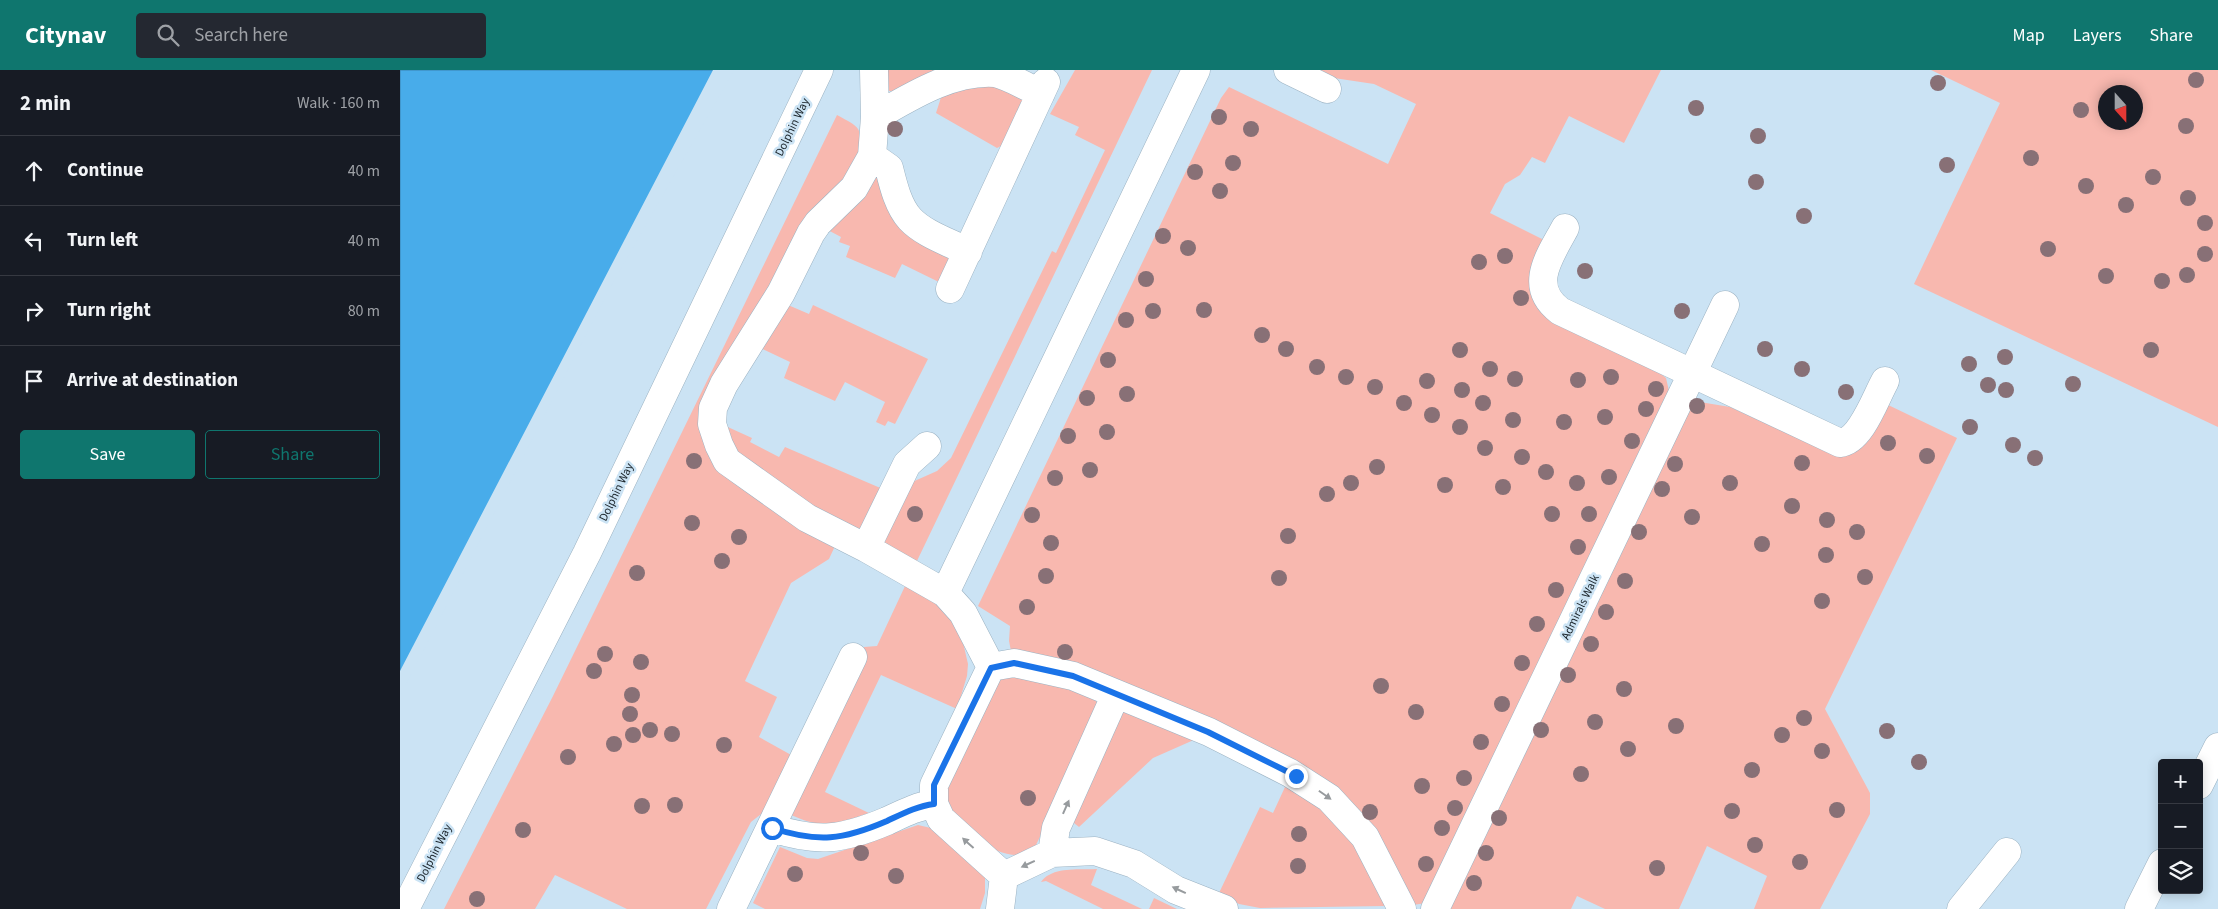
<!DOCTYPE html>
<html lang="en">
<head>
<meta charset="utf-8">
<style>
	:root { --surface:#171b24; --page:#242831; --text:#f1f3f6; --muted:#9ea1a6; --line:#363941; --accent:#0f766e }
	body { margin:0; font-family:"Source Sans 3",sans-serif; background:var(--page); color:var(--text) }
	.controls { position:absolute; right:15px; bottom:15px; display:grid; overflow:hidden; border-radius:5px; box-shadow:0 2px 12px #0003 }
	.controls button { width:45px; height:45px; display:grid; place-items:center; padding:0; border:0; border-bottom:1px solid var(--line); background:var(--surface); color:var(--text); font:25px sans-serif }
	.compass { position:absolute; left:1698px; top:15px; width:45px; height:45px; border-radius:50%; background:var(--surface); box-shadow:0 2px 12px #0003; rotate:159deg }
	.stop { position:absolute; width:15px; height:15px; margin:-11px; border:4px solid #1a73e8; border-radius:50%; background:#fff }
	.stop.end { background:#1a73e8; border-color:#fff; box-shadow:0 1px 5px #0008 }
	.list { margin:0; padding:0; list-style:none }
	h2 { display:flex; justify-content:space-between; align-items:center; height:65px; margin:0; padding:0 20px; font-size:21px }
	h2 small { font-size:16px; font-weight:400; color:var(--muted) }
	.list li { display:grid; grid-template-columns:32px 1fr auto; gap:15px; align-items:center; box-sizing:border-box; height:70px; padding:0 20px; border-top:1px solid var(--line) }
	.list b { display:block; font-size:19px; white-space:nowrap }
	.list em { font-size:16px; font-style:normal; color:var(--muted) }
	.actions { display:flex; gap:10px; padding:15px 20px }
	.actions a { flex:1; padding:11px 0; border:1px solid var(--accent); border-radius:5px; text-align:center; font-size:18px; color:var(--accent) }
	.actions .main { background:var(--accent); color:#fff }
	.icon { flex:none; width:28px; height:28px; fill:none; stroke:currentColor; stroke-width:2; stroke-linecap:round; stroke-linejoin:round }
	.map { position:relative; flex:none; width:1818px; height:839px; overflow:hidden }
	header { display:flex; align-items:center; gap:30px; box-sizing:border-box; height:70px; padding:0 25px; background:var(--accent); color:#fff }
	header strong { font-size:24px }
	nav { display:flex; gap:28px; margin-inline-start:auto; font-size:18px }
	.search { width:350px; height:45px; background:var(--page); display:flex; align-items:center; gap:12px; box-sizing:border-box; padding:0 18px; border-radius:5px; color:var(--muted); font-size:19px }
	main { display:flex }
	aside { flex:1; background:var(--surface) }
	.map>svg:first-child { display:block }
	.green { fill:#f8b8af; fill-rule:evenodd }
	.water { fill:#48acea; stroke:#3a82b0 }
	.pier { fill:#cbe3f4 }
	.lines { fill:none; stroke-linecap:round; stroke-linejoin:round }
	.minor-casing { stroke:#9bb2c2; stroke-width:29 }
	.minor { stroke:#fff; stroke-width:28 }
	.tree { fill:#887076 }
	.oneway { fill:#979b9e }
	.route { stroke:#1a73e8; stroke-width:6 }
	.labels { text-anchor:middle; stroke-width:5; stroke-linejoin:round; paint-order:stroke }
	.street-label { font-size:12px; fill:#182127; stroke:#cbe3f4 }
</style>
</head>
<body>
<header>
<strong>Citynav</strong>
<div class="search"><svg class="icon" aria-label="search" viewBox="0 0 24 24"><circle cx="10" cy="10" r="6"/><path d="M15 15l6 6"/></svg>Search here</div>
<nav><a>Map</a><a>Layers</a><a>Share</a></nav>
</header>
<main>
<aside>
<h2>2 min<small>Walk · 160 m</small></h2>
<ul class="list">
<li><svg class="icon" aria-label="ahead" viewBox="0 0 24 24"><path d="M12 20V5M6 11l6-6 6 6"/></svg><div><b>Continue</b></div><em>40 m</em></li>
<li><svg class="icon" aria-label="left" viewBox="0 0 24 24"><path d="M17 20v-9H6M10 6l-5 5 5 5"/></svg><div><b>Turn left</b></div><em>40 m</em></li>
<li><svg class="icon" aria-label="right" viewBox="0 0 24 24"><path d="M7 20v-9h11M14 6l5 5-5 5"/></svg><div><b>Turn right</b></div><em>80 m</em></li>
<li><svg class="icon" aria-label="arrive" viewBox="0 0 24 24"><path d="M6 21V4h12l-3 4 3 4H6"/></svg><div><b>Arrive at destination</b></div></li>
</ul>
<div class="actions"><a class="main">Save</a><a>Share</a></div>
</aside>
<div class="map">
<svg width="1818" height="839" viewBox="0 0 1818 839">
	<rect width="100%" height="100%" fill="#cbe3f4"/>
	<path class="green" d="M480,0H545L495,21H487Z
		M675,0H752L516,493L477,471L510,413L537,401L551,388L652,181L656,183L705,80L675,65L679,57L650,44Z
		M918,0H1261L1224,73L1169,46L1145,93L1132,87L1120,105L1105,114L1090,143L1148,172L1133,209L1251,296L1266,308L1269,321L1026,833L1013,835L960,746L611,581L609,571L610,556L578,536L821,28L829,17L988,94L1016,34L974,14L934,8Z
		M1531,0H1818V357L1514,214L1600,33ZM1706,22H1736V52H1706Z
		M585,11L625,31L605,74L597,78L536,43L545,15Z
		M437,45C465,60 461,58 458,89L302,351L435,476L429,489L391,513L345,611L377,627L359,667L393,686L365,741L351,752L306,839H227L155,805L135,839H44L153,626Z
		M478,105L548,186L551,193L545,215L502,194L495,208L446,187L450,176L439,172L441,167L424,158L472,107Z
		M388,235L409,244L413,235L528,289L495,354L488,351L485,356L476,352L485,332L445,312L435,331L384,308L390,292L356,276Z
		M1294,331L1330,337L1432,384L1460,378L1466,372L1484,333L1557,368L1425,639L1470,723V744L1420,839H1354L1367,806L1307,776L1279,839H1205L1177,826L1171,839H1045Z
		M319,353L352,368L350,372L379,387L385,377L485,420L463,465L406,436L338,391Z
		M506,514L548,541L562,568L568,594L567,606L557,639L481,605L425,722L469,743C433,755 423,760 387,743L464,577L477,576Z
		M603,603L692,624L700,638L694,656L635,777C630,780 624,785 618,785C593,786 553,757 547,732C545,726 548,718 548,712Z
		M724,639L796,669L753,688L679,757L674,753L673,746Z
		M885,717L907,727L953,764L986,836L860,838L839,834L819,823L860,737L873,743Z
		M518,755L535,759L585,806V823L580,839H365L353,833L380,777L407,788L418,789Z
		M697,799L691,815L742,839H703L646,811L641,812C652,796 680,800 697,799Z
		M754,828L777,839H749Z"/>
	<path class="water" d="M0,0H331L208,217L0,623Z"/>
	<path class="pier" d="M313,0H334L210,218L0,626V601Z"/>
	<g class="lines">
		<defs>
			<path id="minor" d="M888,0L927,19
				M475,47C510,27 552,0 595,3C611,7 626,17 641,23
				M472,86L489,98C493,114 498,136 510,149C524,164 549,172 568,182
				M1165,158C1150,186 1127,216 1160,241L1440,373C1461,371 1475,329 1485,311
				M550,219L646,12
				M527,376L507,394L466,478L545,523L563,543L591,597
				M466,478L407,448L327,391L319,375L312,354L313,338L324,314L381,223L411,163L418,153L454,118L472,86L475,47L474,0
				M545,523L796,0
				M1799,715L1818,677
				M372,758C418,773 442,770 487,751C502,744 517,736 534,734
				M652,783L656,758L716,624
				M604,806L541,749L534,734V715L591,597L614,593L673,606L809,662L890,703L929,728L965,767L1002,839
				M604,806L652,783L695,781L734,794L776,820L824,839
				M5,839L187,483L419,0
				M331,839L453,587
				M600,839L604,806
				M1035,839L1325,235
				M1561,839L1607,782
				M1739,839L1762,793"/>
		</defs>
		<use href="#minor" class="minor-casing"/>
		<use href="#minor" class="minor"/>
	</g>
	<g class="tree">
		<circle cx="1796" cy="10" r="8"/>
		<circle cx="1538" cy="13" r="8"/>
		<circle cx="1296" cy="38" r="8"/>
		<circle cx="1681" cy="40" r="8"/>
		<circle cx="819" cy="47" r="8"/>
		<circle cx="1786" cy="56" r="8"/>
		<circle cx="495" cy="59" r="8"/>
		<circle cx="851" cy="59" r="8"/>
		<circle cx="1358" cy="66" r="8"/>
		<circle cx="1631" cy="88" r="8"/>
		<circle cx="833" cy="93" r="8"/>
		<circle cx="1547" cy="95" r="8"/>
		<circle cx="795" cy="102" r="8"/>
		<circle cx="1753" cy="107" r="8"/>
		<circle cx="1356" cy="112" r="8"/>
		<circle cx="1686" cy="116" r="8"/>
		<circle cx="820" cy="121" r="8"/>
		<circle cx="1788" cy="128" r="8"/>
		<circle cx="1726" cy="135" r="8"/>
		<circle cx="1404" cy="146" r="8"/>
		<circle cx="1805" cy="153" r="8"/>
		<circle cx="763" cy="166" r="8"/>
		<circle cx="788" cy="178" r="8"/>
		<circle cx="1648" cy="179" r="8"/>
		<circle cx="1805" cy="184" r="8"/>
		<circle cx="1105" cy="186" r="8"/>
		<circle cx="1079" cy="192" r="8"/>
		<circle cx="1185" cy="201" r="8"/>
		<circle cx="1787" cy="205" r="8"/>
		<circle cx="1706" cy="206" r="8"/>
		<circle cx="746" cy="209" r="8"/>
		<circle cx="1762" cy="211" r="8"/>
		<circle cx="1121" cy="228" r="8"/>
		<circle cx="804" cy="240" r="8"/>
		<circle cx="753" cy="241" r="8"/>
		<circle cx="1282" cy="241" r="8"/>
		<circle cx="726" cy="250" r="8"/>
		<circle cx="862" cy="265" r="8"/>
		<circle cx="886" cy="279" r="8"/>
		<circle cx="1365" cy="279" r="8"/>
		<circle cx="1060" cy="280" r="8"/>
		<circle cx="1751" cy="280" r="8"/>
		<circle cx="1605" cy="287" r="8"/>
		<circle cx="708" cy="290" r="8"/>
		<circle cx="1569" cy="294" r="8"/>
		<circle cx="917" cy="297" r="8"/>
		<circle cx="1090" cy="299" r="8"/>
		<circle cx="1402" cy="299" r="8"/>
		<circle cx="946" cy="307" r="8"/>
		<circle cx="1211" cy="307" r="8"/>
		<circle cx="1115" cy="309" r="8"/>
		<circle cx="1178" cy="310" r="8"/>
		<circle cx="1027" cy="311" r="8"/>
		<circle cx="1673" cy="314" r="8"/>
		<circle cx="1588" cy="315" r="8"/>
		<circle cx="975" cy="317" r="8"/>
		<circle cx="1256" cy="319" r="8"/>
		<circle cx="1062" cy="320" r="8"/>
		<circle cx="1606" cy="320" r="8"/>
		<circle cx="1446" cy="322" r="8"/>
		<circle cx="727" cy="324" r="8"/>
		<circle cx="687" cy="328" r="8"/>
		<circle cx="1004" cy="333" r="8"/>
		<circle cx="1083" cy="333" r="8"/>
		<circle cx="1297" cy="336" r="8"/>
		<circle cx="1246" cy="339" r="8"/>
		<circle cx="1032" cy="345" r="8"/>
		<circle cx="1205" cy="347" r="8"/>
		<circle cx="1113" cy="350" r="8"/>
		<circle cx="1164" cy="352" r="8"/>
		<circle cx="1060" cy="357" r="8"/>
		<circle cx="1570" cy="357" r="8"/>
		<circle cx="707" cy="362" r="8"/>
		<circle cx="668" cy="366" r="8"/>
		<circle cx="1232" cy="371" r="8"/>
		<circle cx="1488" cy="373" r="8"/>
		<circle cx="1613" cy="375" r="8"/>
		<circle cx="1085" cy="378" r="8"/>
		<circle cx="1527" cy="386" r="8"/>
		<circle cx="1122" cy="387" r="8"/>
		<circle cx="1635" cy="388" r="8"/>
		<circle cx="294" cy="391" r="8"/>
		<circle cx="1402" cy="393" r="8"/>
		<circle cx="1275" cy="394" r="8"/>
		<circle cx="977" cy="397" r="8"/>
		<circle cx="690" cy="400" r="8"/>
		<circle cx="1146" cy="402" r="8"/>
		<circle cx="1209" cy="407" r="8"/>
		<circle cx="655" cy="408" r="8"/>
		<circle cx="951" cy="413" r="8"/>
		<circle cx="1177" cy="413" r="8"/>
		<circle cx="1330" cy="413" r="8"/>
		<circle cx="1045" cy="415" r="8"/>
		<circle cx="1103" cy="417" r="8"/>
		<circle cx="1262" cy="419" r="8"/>
		<circle cx="927" cy="424" r="8"/>
		<circle cx="1392" cy="436" r="8"/>
		<circle cx="515" cy="444" r="8"/>
		<circle cx="1152" cy="444" r="8"/>
		<circle cx="1189" cy="444" r="8"/>
		<circle cx="632" cy="445" r="8"/>
		<circle cx="1292" cy="447" r="8"/>
		<circle cx="1427" cy="450" r="8"/>
		<circle cx="292" cy="453" r="8"/>
		<circle cx="1239" cy="462" r="8"/>
		<circle cx="1457" cy="462" r="8"/>
		<circle cx="888" cy="466" r="8"/>
		<circle cx="339" cy="467" r="8"/>
		<circle cx="651" cy="473" r="8"/>
		<circle cx="1362" cy="474" r="8"/>
		<circle cx="1178" cy="477" r="8"/>
		<circle cx="1426" cy="485" r="8"/>
		<circle cx="322" cy="491" r="8"/>
		<circle cx="237" cy="503" r="8"/>
		<circle cx="646" cy="506" r="8"/>
		<circle cx="1465" cy="507" r="8"/>
		<circle cx="879" cy="508" r="8"/>
		<circle cx="1225" cy="511" r="8"/>
		<circle cx="1156" cy="520" r="8"/>
		<circle cx="1422" cy="531" r="8"/>
		<circle cx="627" cy="537" r="8"/>
		<circle cx="1206" cy="542" r="8"/>
		<circle cx="1137" cy="554" r="8"/>
		<circle cx="1191" cy="574" r="8"/>
		<circle cx="665" cy="582" r="8"/>
		<circle cx="205" cy="584" r="8"/>
		<circle cx="241" cy="592" r="8"/>
		<circle cx="1122" cy="593" r="8"/>
		<circle cx="194" cy="601" r="8"/>
		<circle cx="1168" cy="605" r="8"/>
		<circle cx="981" cy="616" r="8"/>
		<circle cx="1224" cy="619" r="8"/>
		<circle cx="232" cy="625" r="8"/>
		<circle cx="1102" cy="634" r="8"/>
		<circle cx="1016" cy="642" r="8"/>
		<circle cx="230" cy="644" r="8"/>
		<circle cx="1404" cy="648" r="8"/>
		<circle cx="1195" cy="652" r="8"/>
		<circle cx="1276" cy="656" r="8"/>
		<circle cx="250" cy="660" r="8"/>
		<circle cx="1141" cy="660" r="8"/>
		<circle cx="1487" cy="661" r="8"/>
		<circle cx="272" cy="664" r="8"/>
		<circle cx="233" cy="665" r="8"/>
		<circle cx="1382" cy="665" r="8"/>
		<circle cx="1081" cy="672" r="8"/>
		<circle cx="214" cy="674" r="8"/>
		<circle cx="324" cy="675" r="8"/>
		<circle cx="1228" cy="679" r="8"/>
		<circle cx="1422" cy="681" r="8"/>
		<circle cx="168" cy="687" r="8"/>
		<circle cx="1519" cy="692" r="8"/>
		<circle cx="1352" cy="700" r="8"/>
		<circle cx="1181" cy="704" r="8"/>
		<circle cx="1064" cy="708" r="8"/>
		<circle cx="1022" cy="716" r="8"/>
		<circle cx="628" cy="728" r="8"/>
		<circle cx="275" cy="735" r="8"/>
		<circle cx="242" cy="736" r="8"/>
		<circle cx="1055" cy="738" r="8"/>
		<circle cx="1437" cy="740" r="8"/>
		<circle cx="1332" cy="741" r="8"/>
		<circle cx="970" cy="742" r="8"/>
		<circle cx="1099" cy="748" r="8"/>
		<circle cx="1042" cy="758" r="8"/>
		<circle cx="123" cy="760" r="8"/>
		<circle cx="899" cy="764" r="8"/>
		<circle cx="1355" cy="775" r="8"/>
		<circle cx="461" cy="783" r="8"/>
		<circle cx="1086" cy="783" r="8"/>
		<circle cx="1400" cy="792" r="8"/>
		<circle cx="1026" cy="794" r="8"/>
		<circle cx="898" cy="796" r="8"/>
		<circle cx="1257" cy="798" r="8"/>
		<circle cx="395" cy="804" r="8"/>
		<circle cx="496" cy="806" r="8"/>
		<circle cx="1074" cy="813" r="8"/>
		<circle cx="77" cy="829" r="8"/>
	</g>
	<defs><path id="oneway-solid" d="M-6-.8H1V-3.2L6.5 0L1 3.2V.8H-6Z" transform="scale(1.25)"/></defs>
	<g class="oneway">
		<use href="#oneway-solid" transform="translate(925 725) rotate(35)"/>
		<use href="#oneway-solid" transform="translate(666 737) rotate(-66)"/>
		<use href="#oneway-solid" transform="translate(568 773) rotate(-138)"/>
		<use href="#oneway-solid" transform="translate(628 794) rotate(155)"/>
		<use href="#oneway-solid" transform="translate(779 820) rotate(-155)"/>
	</g>
	<g class="lines">
		<path class="route" d="M372,758C418,773 443,770 487,751C502,744 517,736 534,734V715L591,598L614,593L673,606L808,662L896,706"/>
	</g>
	<g class="labels">
		<g class="street-label">
			<text transform="translate(392 57) rotate(-64)" y="4">Dolphin Way</text>
			<text transform="translate(216 422) rotate(-64)" y="4">Dolphin Way</text>
			<text transform="translate(1180 537) rotate(-64)" y="4">Admirals Walk</text>
			<text transform="translate(34 783) rotate(-63)" y="4">Dolphin Way</text>
		</g>
	</g>
</svg>
<div class="controls">
<button>+</button>
<button>−</button>
<button><svg class="icon" aria-label="layers" viewBox="0 0 24 24"><path d="M12 4l9 5-9 5-9-5zM3 14l9 5 9-5"/></svg></button>
</div>
<svg class="compass" viewBox="-18 -18 36 36"><path d="M0-13l5 13h-10z" fill="#e53935"/><path d="M0 13l5-13h-10z" fill="#9ea1a6"/></svg>
<div class="stop" style="left:372px;top:758px"></div>
<div class="stop end" style="left:896px;top:706px"></div>
</div>
</main>
</body>
</html>
